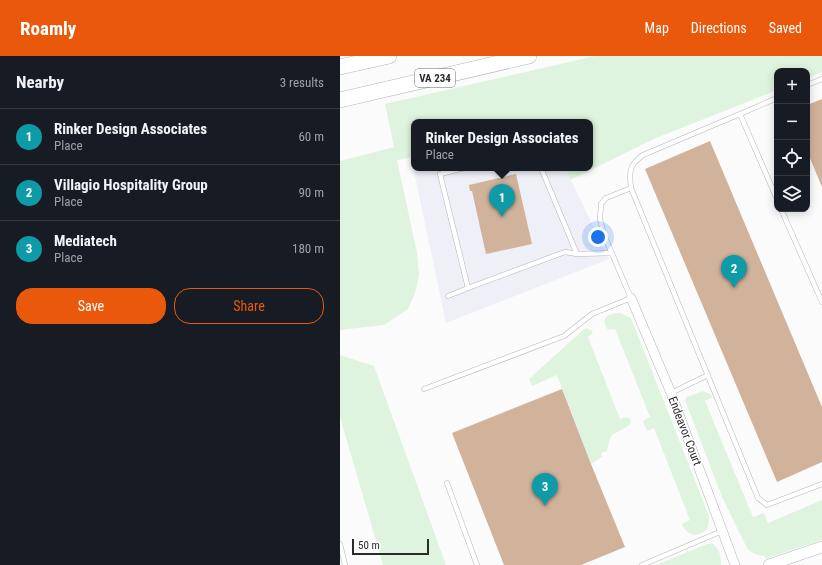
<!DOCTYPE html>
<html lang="en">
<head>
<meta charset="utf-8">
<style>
	:root { --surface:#171b24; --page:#242831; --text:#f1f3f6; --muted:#9ea1a6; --line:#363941; --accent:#ea580c }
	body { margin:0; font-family:"Roboto Condensed",sans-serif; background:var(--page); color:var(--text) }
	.controls { position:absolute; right:12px; top:12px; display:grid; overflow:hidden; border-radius:8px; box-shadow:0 2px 10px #0003 }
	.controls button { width:36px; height:36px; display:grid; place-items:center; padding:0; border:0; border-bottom:1px solid var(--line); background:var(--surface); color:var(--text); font:20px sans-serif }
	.scale { position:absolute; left:12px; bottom:10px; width:77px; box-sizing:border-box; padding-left:4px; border:2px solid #2a2a2a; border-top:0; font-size:11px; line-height:14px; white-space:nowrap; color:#2a2a2a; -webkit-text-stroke:3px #fff; paint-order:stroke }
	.you { position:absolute; left:258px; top:181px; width:14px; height:14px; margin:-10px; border:3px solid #fff; border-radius:50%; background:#1a73e8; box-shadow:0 0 0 6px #1a73e833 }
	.badge { display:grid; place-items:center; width:26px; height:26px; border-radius:50%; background:var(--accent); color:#fff; font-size:13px; font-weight:700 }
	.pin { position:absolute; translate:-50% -33px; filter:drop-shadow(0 1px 2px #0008) }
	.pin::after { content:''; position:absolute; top:21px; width:14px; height:12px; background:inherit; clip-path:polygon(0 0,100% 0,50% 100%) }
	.popup { position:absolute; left:71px; top:63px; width:182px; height:52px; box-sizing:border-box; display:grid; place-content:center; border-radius:8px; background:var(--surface); filter:drop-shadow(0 1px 3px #0005); font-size:13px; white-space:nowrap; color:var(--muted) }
	.popup b { font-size:15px; color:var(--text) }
	.popup::after { content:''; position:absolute; left:50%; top:100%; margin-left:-8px; border:8px solid transparent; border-top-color:var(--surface) }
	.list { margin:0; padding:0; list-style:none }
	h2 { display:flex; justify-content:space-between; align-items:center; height:52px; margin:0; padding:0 16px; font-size:17px }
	h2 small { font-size:13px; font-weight:400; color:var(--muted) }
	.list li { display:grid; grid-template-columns:26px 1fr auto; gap:12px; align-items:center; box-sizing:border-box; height:56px; padding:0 16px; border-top:1px solid var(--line) }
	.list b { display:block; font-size:15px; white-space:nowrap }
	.list p { margin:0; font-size:13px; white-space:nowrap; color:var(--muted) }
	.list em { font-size:13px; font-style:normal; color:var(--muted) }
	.actions { display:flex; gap:8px; padding:12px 16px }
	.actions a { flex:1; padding:9px 0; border:1px solid var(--accent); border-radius:16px; text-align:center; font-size:14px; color:var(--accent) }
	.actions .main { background:var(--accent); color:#fff }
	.icon { flex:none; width:22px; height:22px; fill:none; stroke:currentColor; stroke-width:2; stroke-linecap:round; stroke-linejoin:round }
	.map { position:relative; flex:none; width:482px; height:509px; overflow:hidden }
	header { display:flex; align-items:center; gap:24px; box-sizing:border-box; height:56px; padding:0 20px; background:var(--accent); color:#fff }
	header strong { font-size:19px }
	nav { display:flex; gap:22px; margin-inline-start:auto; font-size:14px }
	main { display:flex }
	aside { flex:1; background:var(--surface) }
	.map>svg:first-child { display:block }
	.built { fill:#efeff8 }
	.green { fill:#dff4de }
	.building { fill:#d1b39b }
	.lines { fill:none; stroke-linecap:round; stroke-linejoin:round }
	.service-casing { stroke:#b6b6b8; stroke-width:5.5 }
	.minor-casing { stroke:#b6b6b8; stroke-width:10 }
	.tertiary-casing { stroke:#b6b6b8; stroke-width:12 }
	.trunk-casing { stroke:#b6b6b8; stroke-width:16 }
	.service { stroke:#fff; stroke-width:4.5 }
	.minor { stroke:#fff; stroke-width:9 }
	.tertiary { stroke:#fff; stroke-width:11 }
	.trunk { stroke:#fff; stroke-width:15 }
	.labels { text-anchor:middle; stroke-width:3; stroke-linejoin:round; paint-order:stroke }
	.shield { fill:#fff; stroke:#6a6a6a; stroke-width:1 }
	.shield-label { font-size:11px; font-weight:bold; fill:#2a2a2a }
	.street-label { font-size:12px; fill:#2a2a2a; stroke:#fff }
</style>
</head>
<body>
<header>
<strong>Roamly</strong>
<nav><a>Map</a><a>Directions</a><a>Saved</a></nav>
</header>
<main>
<aside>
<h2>Nearby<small>3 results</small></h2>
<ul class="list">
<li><span class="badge" style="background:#0f9aa8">1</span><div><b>Rinker Design Associates</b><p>Place</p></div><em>60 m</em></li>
<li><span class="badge" style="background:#0f9aa8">2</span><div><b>Villagio Hospitality Group</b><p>Place</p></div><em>90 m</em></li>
<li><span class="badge" style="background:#0f9aa8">3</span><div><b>Mediatech</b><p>Place</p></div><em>180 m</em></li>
</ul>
<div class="actions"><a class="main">Save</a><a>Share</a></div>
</aside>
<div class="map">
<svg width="482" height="509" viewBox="0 0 482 509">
	<rect width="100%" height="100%" fill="#fbfbfc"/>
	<path class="built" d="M71,101H74V112H225L269,203L106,267Z"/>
	<path class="green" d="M255,0H482V16L467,22V15H437V34L316,82L230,124L225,112H250V66H74V101L57,104L77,197L79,219L75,237L68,253L44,269L0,274V105L54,91L45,48Z
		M280,257L291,262L369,460C369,473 367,477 354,479C348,477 344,474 342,468L350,464L314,372L307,375L303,365L310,361L275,273L268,274C260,261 267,258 280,257Z
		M247,272L251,274L253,277L248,281L280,363L286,361L290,363L291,366L288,370L283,373L272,379L269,385L267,395L261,397L262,401L251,408L217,319L192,330L189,323L243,274Z
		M0,299L34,310L106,509H43L0,361Z
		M363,335L370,338L373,341L365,345L413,461L424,457L428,467L482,444V484L425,503V500C417,499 412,498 407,492L382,441L345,344L347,341Z
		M367,488H373C380,495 381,499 381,509H316Z"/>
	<path class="building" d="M482,43V131L467,95V49Z
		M370,85L482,351V406L437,426L305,113Z
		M176,118L192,188L146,198L132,135H130L129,129Z
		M222,333L251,408L285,491L241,509H164L112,377Z"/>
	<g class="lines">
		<defs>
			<path id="service" d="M467,29L482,23
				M400,58L437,42
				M201,112L237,198L272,197
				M437,143L400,58L303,99C289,109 289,116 291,132L418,442L427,449L482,428
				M441,153L482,246
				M128,232L225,196L237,198
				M108,240L128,232L100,118L124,112
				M84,333L224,280L252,258L291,242L264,179L260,163L261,148L266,142L291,132
				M331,337L368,319
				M107,427L137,509
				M0,488L5,509
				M302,509L382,475"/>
			<path id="minor" d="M291,242L331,337L395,509"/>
			<path id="tertiary" d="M429,509L482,491"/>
			<path id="trunk" d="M0,11L49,0
				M0,44L189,0"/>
		</defs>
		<use href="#service" class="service-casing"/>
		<use href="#minor" class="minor-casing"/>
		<use href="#tertiary" class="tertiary-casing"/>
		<use href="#trunk" class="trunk-casing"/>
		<use href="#service" class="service"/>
		<use href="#minor" class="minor"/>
		<use href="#tertiary" class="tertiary"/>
		<use href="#trunk" class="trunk"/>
	</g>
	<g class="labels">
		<rect class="shield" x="75" y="13" width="40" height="18" rx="3"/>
		<g class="shield-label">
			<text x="95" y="26">VA 234</text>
		</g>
		<g class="street-label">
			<text transform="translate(345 375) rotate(69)" y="4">Endeavor Court</text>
		</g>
	</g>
</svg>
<div class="controls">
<button>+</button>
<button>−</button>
<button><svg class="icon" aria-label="locate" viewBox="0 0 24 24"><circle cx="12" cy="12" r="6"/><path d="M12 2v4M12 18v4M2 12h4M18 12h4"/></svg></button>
<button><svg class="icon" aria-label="layers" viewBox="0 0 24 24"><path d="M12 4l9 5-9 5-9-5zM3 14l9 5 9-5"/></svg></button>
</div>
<div class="scale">50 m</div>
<div class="you"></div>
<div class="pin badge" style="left:162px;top:161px;background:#0f9aa8">1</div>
<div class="popup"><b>Rinker Design Associates</b>Place</div>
<div class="pin badge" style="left:394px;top:232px;background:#0f9aa8">2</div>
<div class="pin badge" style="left:205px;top:450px;background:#0f9aa8">3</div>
</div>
</main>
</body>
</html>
